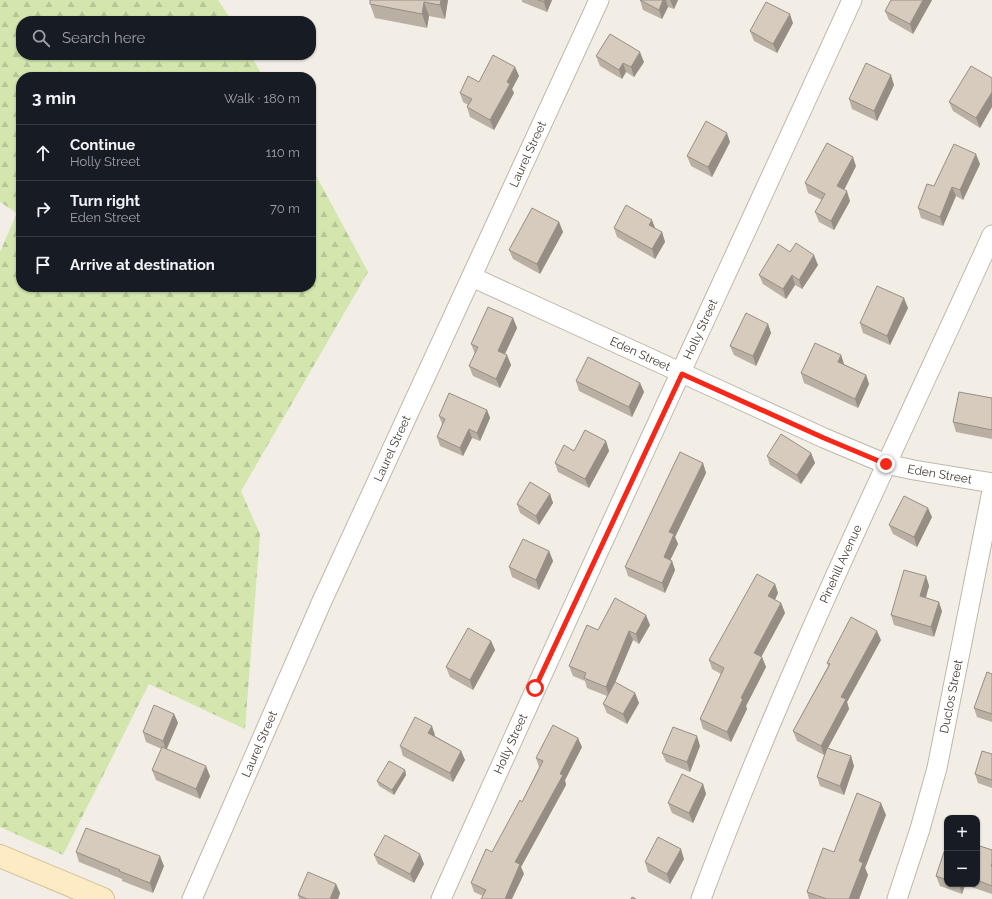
<!DOCTYPE html>
<html lang="en">
<head>
<meta charset="utf-8">
<style>
	:root { --surface:#171b24; --page:#242831; --text:#f1f3f6; --muted:#9ea1a6; --line:#363941 }
	body { margin:0; font-family:Raleway,sans-serif; background:var(--page); color:var(--text) }
	.controls { position:absolute; right:12px; bottom:12px; display:grid; overflow:hidden; border-radius:8px; box-shadow:0 1px 3px #0004 }
	.controls button { width:36px; height:36px; display:grid; place-items:center; padding:0; border:0; border-bottom:1px solid var(--line); background:var(--surface); color:var(--text); font:20px sans-serif }
	.stop { position:absolute; width:12px; height:12px; margin:-9px; border:3px solid #f52819; border-radius:50%; background:#fff }
	.stop.end { background:#f52819; border-color:#fff; box-shadow:0 1px 4px #0008 }
	.list { margin:0; padding:0; list-style:none }
	h2 { display:flex; justify-content:space-between; align-items:center; height:52px; margin:0; padding:0 16px; font-size:17px }
	h2 small { font-size:13px; font-weight:400; color:var(--muted) }
	.list li { display:grid; grid-template-columns:26px 1fr auto; gap:12px; align-items:center; box-sizing:border-box; height:56px; padding:0 16px; border-top:1px solid var(--line) }
	.list b { display:block; font-size:15px; white-space:nowrap }
	.list p { margin:0; font-size:13px; white-space:nowrap; color:var(--muted) }
	.list em { font-size:13px; font-style:normal; color:var(--muted) }
	.icon { flex:none; width:22px; height:22px; fill:none; stroke:currentColor; stroke-width:2; stroke-linecap:round; stroke-linejoin:round }
	.map { position:relative; flex:none; width:992px; height:899px; overflow:hidden }
	.search { position:absolute; background:var(--surface); box-shadow:0 1px 3px #0004; left:16px; top:16px; width:300px; height:44px; display:flex; align-items:center; gap:10px; box-sizing:border-box; padding:0 14px; border-radius:16px; color:var(--muted); font-size:15px }
	.panel { position:absolute; background:var(--surface); box-shadow:0 1px 3px #0004; left:16px; top:72px; width:300px; height:220px; border-radius:16px }
	.map>svg:first-child { display:block }
	.forest { fill:url(#forest-firs) }
	.lines { fill:none; stroke-linecap:round; stroke-linejoin:round }
	.street-casing { stroke:#c0b7ab; stroke-width:21 }
	.secondary-casing { stroke:#d2bd96; stroke-width:24 }
	.street { stroke:#fff; stroke-width:19 }
	.secondary { stroke:#fdebc4; stroke-width:22 }
	.wall { fill:#b9afa3 }
	.shaded-wall { fill:#968e85 }
	.building { fill:#d7cbbe; stroke:#968e85 }
	.route { stroke:#f52819; stroke-width:5 }
	.labels { text-anchor:middle; stroke-width:3.5; stroke-linejoin:round; paint-order:stroke }
	.street-label { font-size:12px; fill:#453d35; stroke:#fff }
</style>
</head>
<body>
<div class="map">
<svg width="992" height="899" viewBox="0 0 992 899">
	<defs>
		<pattern id="forest-firs" width="22" height="20" patternUnits="userSpaceOnUse"><rect width="22" height="20" fill="#d2e6ae"/><path d="M5 1l3.5 6h-7zM16 11l3.5 6h-7z" fill="#b6c696"/></pattern>
	</defs>
	<rect width="100%" height="100%" fill="#f2ede5"/>
	<path class="forest" d="M0,0H218L232,21H21V55H251L263,77H21V287H311V166L368,272L241,491L260,534L245,729L149,684L63,855L0,827V252L17,213L0,202Z"/>
	<g class="lines">
		<defs>
			<g id="street">
				<path id="s1" d="M472,277L824,438L886,464L914,470L992,483"/>
				<path id="s2" d="M192,899L322,601L599,0"/>
				<path id="s3" d="M441,899C575,598 715,300 852,0"/>
				<path id="s4" d="M701,899C785,672 892,455 992,235"/>
				<path id="s5" d="M897,899L920,829L937,768L992,491"/>
			</g>
			<path id="secondary" d="M0,856L103,899"/>
		</defs>
		<use href="#street" class="street-casing"/>
		<use href="#secondary" class="secondary-casing"/>
		<use href="#street" class="street"/>
		<use href="#secondary" class="secondary"/>
	</g>
	<path class="wall" d="M370,0H448L445,19L429,16L427,28L375,18L370,4Z
		M522,0H552L547,12L522,2Z
		M640,0H678L674,9L668,7L662,19L643,10Z
		M891,0H932L913,34L889,20L885,11Z
		M793,23L777,53L754,41L750,31Z
		M596,56L644,62L634,77L626,72L622,79L600,66Z
		M515,67L519,76L512,89L514,93L494,130L470,117L467,107L468,105L463,102L460,93L479,82Z
		M992,78L980,128L953,111L949,102Z
		M894,85L877,121L852,109L849,99Z
		M730,142L712,177L691,166L687,156Z
		M980,164L963,200L956,196L943,226L921,218L918,208Z
		M856,166L844,190L850,201L834,230L819,222L815,212L822,200L808,193L805,183Z
		M559,222L563,232L540,274L513,259L509,250Z
		M614,228L655,229L662,232L665,242L655,259L617,237Z
		M790,252L818,265L802,289L795,285L786,299L763,284L759,275Z
		M908,308L890,345L863,333L860,323Z
		M513,318L517,328L505,354L507,355L511,365L500,388L473,376L469,366L475,354L471,344Z
		M768,324L771,333L756,366L734,355L730,346Z
		M841,355L844,364L866,375L869,384L858,408L804,383L801,373Z
		M576,381L640,383L644,392L632,417L579,391Z
		M992,398V439L956,432L953,422Z
		M487,410L490,418L480,441L472,438L463,456L440,446L437,437L442,424L439,416Z
		M606,441L609,451L589,488L558,472L555,463L574,451Z
		M811,453L815,463L801,484L770,465L767,456Z
		M703,463L706,473L675,537L678,544L670,560L672,561L675,570L665,593L628,576L625,567Z
		M550,494L553,503L539,525L520,513L517,504Z
		M932,517L917,547L893,534L889,525Z
		M549,551L553,561L539,590L512,577L509,567Z
		M926,576L929,586L926,598L942,611L934,637L894,625L891,615Z
		M775,584L778,593L775,600L781,603L785,613L761,657H762L766,667L746,706L747,709L731,742L703,729L700,719L721,674L712,669L709,660Z
		M650,625L639,644L633,640L615,682L635,693L639,703L627,724L607,713L603,704L607,696L587,688L585,681L573,676L569,666L598,630Z
		M881,640L847,702L849,709L828,748L851,756L854,766L844,795L820,786L817,777L825,753L824,755L797,741L793,731L828,666L827,663Z
		M491,641L495,650L473,690L450,677L446,667Z
		M992,674V722L977,717L974,708Z
		M174,714L178,723L167,749L210,776L200,799L156,780L152,770L162,749L146,742L143,732Z
		M435,735V736L461,751L465,760L453,782L403,756L400,746Z
		M700,746L690,772L666,762L662,753Z
		M582,747L565,780L566,785L521,867L524,874L483,896L474,892L471,883L492,852L522,802L539,767L536,758Z
		M992,754V788L978,783L975,774Z
		M405,770L406,775L394,795L379,786L377,781Z
		M703,784L706,794L693,823L672,813L668,803Z
		M886,815L865,868L868,875L859,899H809L807,892L834,852Z
		M977,845L992,850V894L965,885L962,894L940,886L936,876L947,850V884H977Z
		M76,852L164,866L153,893L122,881V879L79,862Z
		M374,855L424,864L414,883L378,864Z
		M684,859L670,884L648,872L645,862Z
		M336,884L340,893L338,899H299L298,895Z"/>
	<path class="shaded-wall" d="M441,0H448L445,19L440,5Z
		M545,0H552L547,12L544,2Z
		M663,0H666L668,7L662,19L659,10Z
		M670,0H678L674,9Z
		M923,0H932L913,34L910,24Z
		M424,2L429,16L427,28L422,14Z
		M790,14L793,23L777,53L773,44Z
		M640,52L644,62L634,77L631,67Z
		M623,63L626,72L622,79L619,70Z
		M515,67L519,76L512,89L514,93L494,130L490,120L507,82Z
		M891,75L894,85L877,121L874,111Z
		M992,92V107L980,128L976,118Z
		M727,133L730,142L712,177L708,167Z
		M976,154L980,164L963,200L960,190Z
		M853,157L856,166L841,196L837,186Z
		M952,187L956,196L943,226L940,217Z
		M847,191L850,201L834,230L831,221Z
		M652,220L656,230L649,225Z
		M559,222L563,232L540,274L537,264Z
		M662,232L665,242L655,259L652,249Z
		M814,255L818,265L802,289L799,280Z
		M792,275L795,285L786,299L783,289Z
		M904,298L908,308L890,345L887,336Z
		M513,318L517,328L502,360L498,351Z
		M768,324L771,333L756,366L753,356Z
		M507,355L511,365L500,388L496,379Z
		M841,355L844,364L838,362Z
		M866,375L869,384L858,408L855,399Z
		M640,383L644,392L632,417L629,407Z
		M487,410L490,418L480,441L477,433Z
		M469,429L472,438L463,456L460,448Z
		M606,441L609,451L589,488L585,479Z
		M811,453L815,463L801,484L797,475Z
		M703,463L706,473L675,537L678,544L667,567L664,557L669,532Z
		M550,494L553,503L539,525L536,516Z
		M928,508L932,517L917,547L914,537Z
		M549,551L553,561L539,590L536,580Z
		M672,561L675,570L665,593L662,583Z
		M926,576L929,586L923,606L920,596Z
		M775,584L778,593L772,606L768,596Z
		M939,602L942,611L934,637L931,627Z
		M781,603L785,613L758,663L754,653Z
		M646,615L650,625L639,644L636,634Z
		M629,631L633,640L609,697L606,687Z
		M877,631L881,640L847,702L849,709L824,755L821,746L841,697Z
		M491,641L495,650L473,690L470,680Z
		M762,657L766,667L746,706L747,709L731,742L727,732L741,698Z
		M635,693L639,703L627,724L623,714Z
		M174,714L178,723L166,750L163,741Z
		M432,726L435,735L431,742L428,733Z
		M697,736L700,746L690,772L687,762Z
		M578,738L582,747L565,780L566,785L521,867L524,874L512,899H505L515,862Z
		M461,751L465,760L453,782L450,773Z
		M851,756L854,766L844,795L840,786Z
		M206,766L210,776L200,799L196,789Z
		M405,770L406,775L394,795L392,790Z
		M703,784L706,794L693,823L689,813Z
		M881,803L886,815L865,868L868,875L859,899H849L859,861Z
		M681,849L684,859L670,884L667,874Z
		M420,854L424,864L414,883L410,874Z
		M160,856L164,866L153,893L150,883Z
		M336,884L340,893L338,899H330Z
		M959,884H965V885L962,894Z"/>
	<path class="building" d="M370,0H441L440,5L424,2L422,14L370,4Z
		M538,0H545L544,2Z
		M640,0H663L659,10Z
		M891,0H923L910,24L885,11Z
		M766,2L790,14L773,44L750,31Z
		M610,34L640,52L631,67L623,63L619,70L596,56Z
		M493,55L515,67L507,82L510,84L490,120L467,107L472,99L460,93L468,76L479,82Z
		M866,63L891,75L874,111L849,99Z
		M971,66L992,78V92L976,118L949,102Z
		M706,121L727,133L708,167L687,156Z
		M827,143L853,157L837,186L847,191L831,221L815,212L825,194L805,183Z
		M954,144L976,154L960,190L952,187L940,217L918,208L927,184L934,186Z
		M626,205L652,220L649,225L662,232L652,249L614,228Z
		M532,208L559,222L537,264L509,250Z
		M796,243L814,255L799,280L792,275L783,289L759,275L778,244L790,252Z
		M877,286L904,298L887,336L860,323Z
		M488,307L513,318L498,351L507,355L496,379L469,366L478,347L471,344Z
		M746,313L768,324L753,356L730,346Z
		M815,343L841,355L838,362L866,375L855,399L801,373Z
		M588,357L640,383L629,407L576,381Z
		M959,392L992,398V430L953,422Z
		M449,393L487,410L477,433L469,429L460,448L437,437L445,419L439,416Z
		M585,430L606,441L585,479L555,463L564,445L574,451Z
		M781,434L811,453L797,475L767,456Z
		M680,452L703,463L669,532L674,534L664,557L672,561L662,583L625,567Z
		M530,482L550,494L536,516L517,504Z
		M904,496L928,508L914,537L889,525Z
		M523,539L549,551L536,580L509,567Z
		M904,570L926,576L920,596L939,602L931,627L891,615Z
		M757,574L775,584L768,596L781,603L754,653L762,657L741,698L743,699L727,732L700,719L724,668L709,660Z
		M615,598L646,615L636,634L629,631L606,687L584,678L586,673L569,666L587,625L598,630Z
		M851,617L877,631L841,697L846,699L821,746L793,731L830,664L827,663Z
		M468,628L491,641L470,680L446,667Z
		M987,672L992,674V714L974,708Z
		M615,682L635,693L623,714L603,704Z
		M154,705L174,714L163,741L143,732Z
		M415,717L432,726L428,733L461,751L450,773L400,746Z
		M553,725L578,738L560,774L563,775L515,862L520,864L505,899H481L486,890L471,883L486,849L492,852L520,800L522,802L543,761L536,758Z
		M673,727L697,736L687,762L662,753Z
		M162,747L206,766L196,789L152,770Z
		M827,748L851,756L840,786L817,777Z
		M982,751L992,754V780L975,774Z
		M389,761L405,770L392,790L377,781Z
		M682,774L703,784L689,813L668,803Z
		M857,793L881,803L859,861L863,863L849,899H827L807,892L823,848L834,852Z
		M86,828L160,856L150,883L119,871L120,870L76,852Z
		M385,835L420,854L410,874L374,855Z
		M658,837L681,849L667,874L645,862Z
		M977,845L992,850V863L991,866L992,867V886L977,880Z
		M945,849L947,850V880L936,876Z
		M308,872L336,884L330,899H307L298,895Z
		M632,897L636,899H631Z"/>
	<g class="lines">
		<path class="route" d="M535,688L682,374L824,438L886,464"/>
	</g>
	<g class="labels">
		<g class="street-label">
			<text dy="4" stroke="none"><textPath href="#s2" startOffset="817">Laurel Street</textPath></text>
			<text dy="4" stroke="none"><textPath href="#s3" startOffset="626">Holly Street</textPath></text>
			<text dy="4" stroke="none"><textPath href="#s1" startOffset="185">Eden Street</textPath></text>
			<text dy="4" stroke="none"><textPath href="#s2" startOffset="493">Laurel Street</textPath></text>
			<text dy="4" stroke="none"><textPath href="#s1" startOffset="509">Eden Street</textPath></text>
			<text dy="4" stroke="none"><textPath href="#s4" startOffset="363">Pinehill Avenue</textPath></text>
			<text dy="4" stroke="none"><textPath href="#s5" startOffset="210">Duclos Street</textPath></text>
			<text dy="4" stroke="none"><textPath href="#s3" startOffset="170">Holly Street</textPath></text>
			<text dy="4" stroke="none"><textPath href="#s2" startOffset="169">Laurel Street</textPath></text>
		</g>
	</g>
</svg>
<div class="controls">
<button>+</button>
<button>−</button>
</div>
<div class="stop" style="left:535px;top:688px"></div>
<div class="stop end" style="left:886px;top:464px"></div>
<div class="search"><svg class="icon" aria-label="search" viewBox="0 0 24 24"><circle cx="10" cy="10" r="6"/><path d="M15 15l6 6"/></svg>Search here</div>
<section class="panel">
<h2>3 min<small>Walk · 180 m</small></h2>
<ul class="list">
<li><svg class="icon" aria-label="ahead" viewBox="0 0 24 24"><path d="M12 20V5M6 11l6-6 6 6"/></svg><div><b>Continue</b><p>Holly Street</p></div><em>110 m</em></li>
<li><svg class="icon" aria-label="right" viewBox="0 0 24 24"><path d="M7 20v-9h11M14 6l5 5-5 5"/></svg><div><b>Turn right</b><p>Eden Street</p></div><em>70 m</em></li>
<li><svg class="icon" aria-label="arrive" viewBox="0 0 24 24"><path d="M6 21V4h12l-3 4 3 4H6"/></svg><div><b>Arrive at destination</b></div></li>
</ul>
</section>
</div>
</body>
</html>
